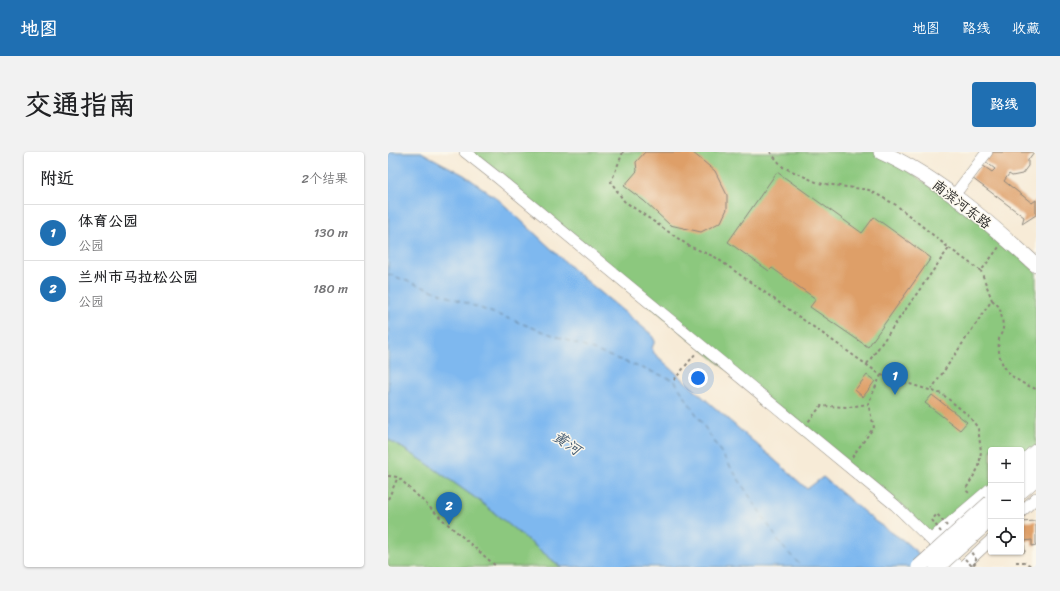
<!DOCTYPE html>
<html lang="zh">
<head>
<meta charset="utf-8">
<style>
	:root { --surface:#fff; --page:#f2f2f2; --text:#202124; --muted:#757577; --line:#e0e0e0; --accent:#1f6fb2 }
	body { margin:0; font-family:Sriracha,"LXGW WenKai TC",sans-serif; background:var(--page); color:var(--text) }
	.controls { position:absolute; right:12px; bottom:12px; display:grid; overflow:hidden; border-radius:4px; box-shadow:0 1px 3px #0004 }
	.controls button { width:36px; height:36px; display:grid; place-items:center; padding:0; border:0; border-bottom:1px solid var(--line); background:var(--surface); color:var(--text); font:20px sans-serif }
	.you { position:absolute; left:310px; top:226px; width:14px; height:14px; margin:-10px; border:3px solid #fff; border-radius:50%; background:#1a73e8; box-shadow:0 0 0 6px #1a73e833 }
	.badge { display:grid; place-items:center; width:26px; height:26px; border-radius:50%; background:var(--accent); color:#fff; font-size:13px; font-weight:700 }
	.pin { position:absolute; translate:-50% -33px; filter:drop-shadow(0 1px 2px #0008) }
	.pin::after { content:''; position:absolute; top:21px; width:14px; height:12px; background:inherit; clip-path:polygon(0 0,100% 0,50% 100%) }
	.list { margin:0; padding:0; list-style:none }
	h2 { display:flex; justify-content:space-between; align-items:center; height:52px; margin:0; padding:0 16px; font-size:17px }
	h2 small { font-size:13px; font-weight:400; color:var(--muted) }
	.list li { display:grid; grid-template-columns:26px 1fr auto; gap:12px; align-items:center; box-sizing:border-box; height:56px; padding:0 16px; border-top:1px solid var(--line) }
	.list b { display:block; font-size:15px; white-space:nowrap }
	.list p { margin:0; font-size:13px; white-space:nowrap; color:var(--muted) }
	.list em { font-size:13px; font-style:normal; color:var(--muted) }
	.icon { flex:none; width:22px; height:22px; fill:none; stroke:currentColor; stroke-width:2; stroke-linecap:round; stroke-linejoin:round }
	.map { position:relative; flex:none; width:648px; height:415px; overflow:hidden; border-radius:4px }
	header { display:flex; align-items:center; gap:24px; box-sizing:border-box; height:56px; padding:0 20px; background:var(--accent); color:#fff }
	header strong { font-size:19px }
	nav { display:flex; gap:22px; margin-inline-start:auto; font-size:14px }
	.intro { display:flex; align-items:center; justify-content:space-between; box-sizing:border-box; height:96px; padding:0 24px }
	h1 { margin:0; font-size:28px }
	.button { padding:10px 18px; border-radius:4px; background:var(--accent); color:#fff; font-size:14px; font-weight:700 }
	main { display:flex; gap:24px; padding:0 24px }
	aside { flex:1; background:var(--surface); border-radius:4px; box-shadow:0 1px 3px #0004 }
	.map>svg:first-child { display:block }
	.green { fill:#8cc87e; stroke:#54724d }
	.water { fill:#7eb8ef; stroke:#4d6a86 }
	.lines { fill:none; stroke-linecap:round; stroke-linejoin:round }
	.ferry { stroke:#435a70; stroke-width:1; stroke-dasharray:5 4; stroke-linecap:butt }
	.building { fill:#de9f67 }
	.minor-casing { stroke:#8a847a; stroke-width:12 }
	.major-casing { stroke:#8a847a; stroke-width:16 }
	.path { stroke:#8a847a; stroke-width:2; stroke-dasharray:3 3; stroke-linecap:butt }
	.minor { stroke:#fff; stroke-width:11 }
	.major { stroke:#fff; stroke-width:15 }
	.major-bridge-casing { stroke:#8a847a; stroke-width:16; stroke-linecap:butt }
	.path-bridge { stroke:#8a847a; stroke-width:2; stroke-dasharray:3 3; stroke-linecap:butt }
	.major-bridge { stroke:#fff; stroke-width:15 }
	.labels { text-anchor:middle; stroke-width:3; stroke-linejoin:round; paint-order:stroke }
	.street-label { font-size:14px; fill:#1c1c1c; stroke:#fbf7ec }
	.water-label { font-size:15px; font-style:italic; fill:#435a70; stroke:#fbf7ec }
</style>
</head>
<body>
<header>
<strong>地图</strong>
<nav><a>地图</a><a>路线</a><a>收藏</a></nav>
</header>
<div class="intro"><h1>交通指南</h1><a class="button">路线</a></div>
<main>
<aside>
<h2>附近<small>2个结果</small></h2>
<ul class="list">
<li><span class="badge">1</span><div><b>体育公园</b><p>公园</p></div><em>130 m</em></li>
<li><span class="badge">2</span><div><b>兰州市马拉松公园</b><p>公园</p></div><em>180 m</em></li>
</ul>
</aside>
<div class="map">
<svg width="648" height="415" viewBox="0 0 648 415">
	<rect width="100%" height="100%" fill="#fbf7ec"/>
	<filter id="ink" filterUnits="userSpaceOnUse"><feTurbulence type="fractalNoise" baseFrequency=".025" numOctaves="2"/><feDisplacementMap in="SourceGraphic" scale="8" xChannelSelector="R" yChannelSelector="G"/><feConvolveMatrix kernelMatrix="1 2 1 2 8 2 1 2 1" color-interpolation-filters="sRGB"/></filter>
	<filter id="wash" filterUnits="userSpaceOnUse"><feTurbulence type="fractalNoise" baseFrequency=".012" numOctaves="4" result="noise"/><feDisplacementMap in="SourceGraphic" scale="16" xChannelSelector="R" yChannelSelector="G"/><feGaussianBlur stdDeviation="0.9" result="paint"/><feColorMatrix in="noise" values="0 0 0 0 0 0 0 0 0 0 0 0 0 0 0 0 0 1.4 0 .05"/><feComposite in="paint" operator="in"/></filter>
	<g filter="url(#wash)">
		<rect width="100%" height="100%" fill="#f7ebd7"/>
		<path class="green" d="M78,0H493L600,74L648,120V306L633,320V298H603V346L549,393Z
			M0,287L37,310L93,350L173,415H0Z"/>
		<path class="water" d="M0,0H33L76,23L110,47L187,119L263,182L267,189L264,196L266,201C316,248 369,291 419,337L435,325L488,370L515,388L546,415H173L93,350L37,310L0,287Z"/>
		<g class="lines">
			<path class="ferry" d="M0,122L286,228L394,394L414,415"/>
		</g>
		<g id="blocks">
			<path class="building" d="M257,0H304L327,19L339,43V57L333,70L313,80L282,73L256,49L236,34L249,19L248,10Z
				M603,0H646L640,8V14L634,22L624,24L621,22L616,29L644,51L648,48V63L634,72L636,65L584,26L594,13L604,20L607,17L597,9Z
				M389,20L474,81L486,65L543,106L480,195L422,155L428,147L384,116L381,119L340,90Z
				M479,223L487,229L475,245L467,238Z
				M544,243L579,270L572,278L537,251Z
				M648,369V393L644,394V388L636,389L637,400H633V370Z"/>
		</g>
	</g>
	<g filter="url(#ink)">
		<use href="#blocks" fill-opacity="0" stroke="#8a847a" stroke-width="1"/>
		<g class="lines">
			<defs>
				<path id="minor" d="M77,0L110,26L507,353L571,415
					M571,37L599,0
					M633,310L648,297
					M633,360L648,346
					M557,392L548,383L603,336
					M577,412L603,388"/>
				<path id="major" d="M493,0C551,26 601,71 648,113
					M633,322L648,309
					M633,339L648,326"/>
			</defs>
			<use href="#minor" class="minor-casing"/>
			<use href="#major" class="major-casing"/>
			<path class="path" d="M235,0L223,30L236,49L301,94L327,105L493,223L480,252L461,255L433,254L420,270
				M382,0L395,15L430,31L481,38L508,53L561,96L479,212
				M561,96L593,119L611,95
				M604,148C606,150 609,152 611,155C613,159 615,171 615,176C615,180 612,183 611,187C608,215 624,228 648,237
				M493,223L554,242L580,263L590,276L593,299L591,315L579,335V339L581,341
				M286,228L308,201
				M543,238L604,148L593,119
				M464,305L486,275L480,252
				M0,324L10,325L55,368L109,415
				M0,347L10,325
				M628,410H636L645,415"/>
			<use href="#minor" class="minor"/>
			<use href="#major" class="major"/>
			<defs>
				<path id="major-bridge" d="M531,415L603,350
					M549,415L603,367"/>
			</defs>
			<use href="#major-bridge" class="major-bridge-casing"/>
			<path class="path-bridge" d="M553,380L544,368L549,362L559,374
				M577,407L584,414L589,409L583,400"/>
			<use href="#major-bridge" class="major-bridge"/>
		</g>
	</g>
	<g class="labels">
		<g class="street-label">
			<text transform="translate(574 52) rotate(38)" y="5">南滨河东路</text>
		</g>
		<g class="water-label">
			<text transform="translate(179 291) rotate(34)" y="5">黄河</text>
		</g>
	</g>
</svg>
<div class="controls">
<button>+</button>
<button>−</button>
<button><svg class="icon" aria-label="locate" viewBox="0 0 24 24"><circle cx="12" cy="12" r="6"/><path d="M12 2v4M12 18v4M2 12h4M18 12h4"/></svg></button>
</div>
<div class="you"></div>
<div class="pin badge" style="left:507px;top:243px">1</div>
<div class="pin badge" style="left:61px;top:373px">2</div>
</div>
</main>
</body>
</html>
